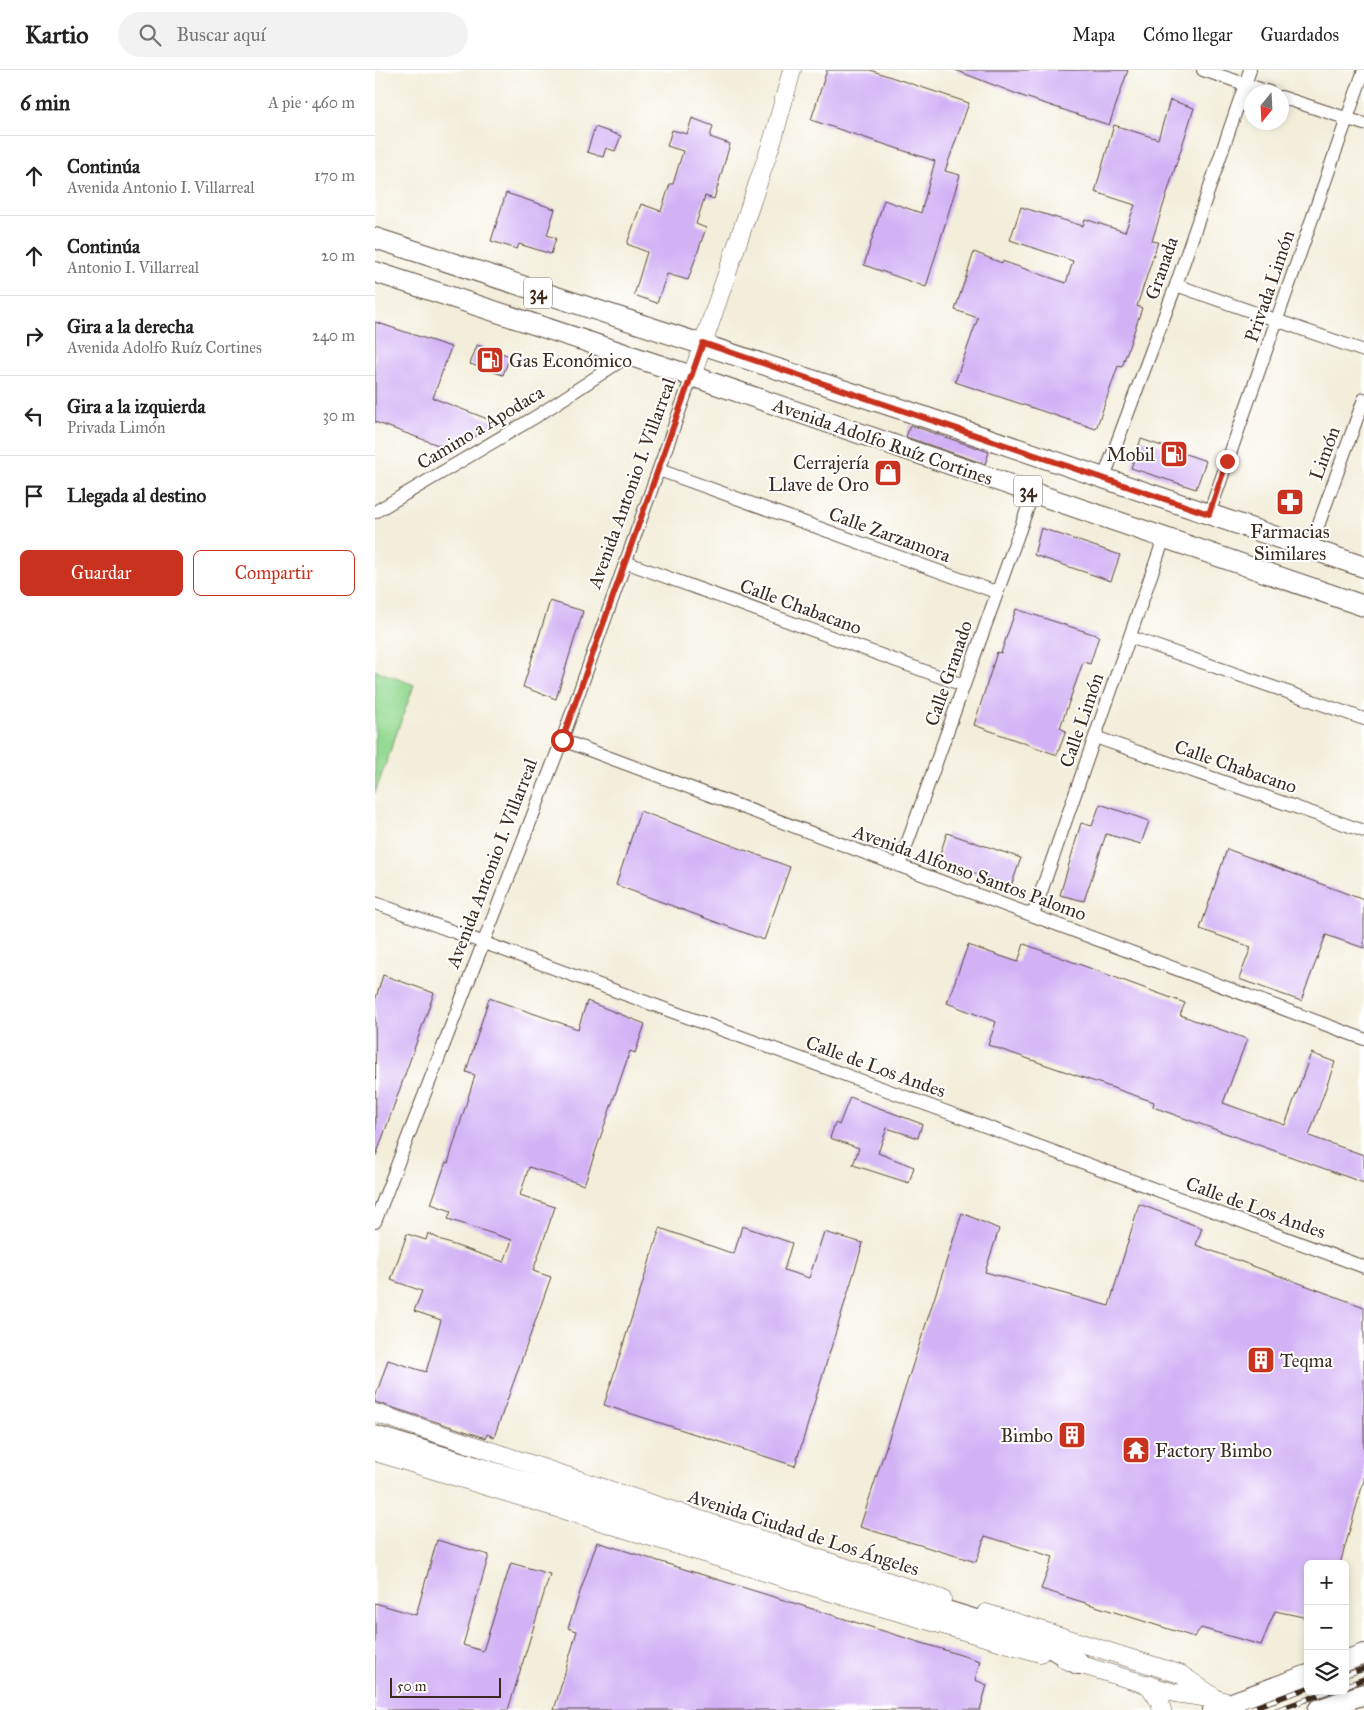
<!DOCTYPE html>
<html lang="es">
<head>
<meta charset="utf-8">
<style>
	:root { --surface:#fff; --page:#f2f2f2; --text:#222; --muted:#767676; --line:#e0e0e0; --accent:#c8321e }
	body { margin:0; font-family:"IM FELL Great Primer",serif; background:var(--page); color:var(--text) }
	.controls { position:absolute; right:15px; bottom:15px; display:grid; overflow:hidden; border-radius:8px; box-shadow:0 2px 8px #0003 }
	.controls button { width:45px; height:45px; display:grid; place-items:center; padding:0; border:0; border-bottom:1px solid var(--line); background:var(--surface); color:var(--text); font:25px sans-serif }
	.compass { position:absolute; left:869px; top:15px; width:45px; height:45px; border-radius:50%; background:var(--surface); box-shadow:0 2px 8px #0003; rotate:198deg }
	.scale { position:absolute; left:15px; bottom:12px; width:111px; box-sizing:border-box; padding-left:5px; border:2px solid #3b2a1e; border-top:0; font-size:14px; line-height:18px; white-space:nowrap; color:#3b2a1e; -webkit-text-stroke:4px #fff; paint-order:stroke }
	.stop { position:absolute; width:15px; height:15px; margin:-11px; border:4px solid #c8321e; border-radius:50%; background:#fff }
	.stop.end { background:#c8321e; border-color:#fff; box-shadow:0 1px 5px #0008 }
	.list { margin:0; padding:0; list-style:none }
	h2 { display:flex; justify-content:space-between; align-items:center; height:65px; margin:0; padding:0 20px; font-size:21px }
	h2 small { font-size:16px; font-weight:400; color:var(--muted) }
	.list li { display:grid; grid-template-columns:32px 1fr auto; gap:15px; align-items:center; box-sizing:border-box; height:80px; padding:0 20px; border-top:1px solid var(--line) }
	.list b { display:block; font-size:19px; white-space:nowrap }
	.list p { margin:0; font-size:16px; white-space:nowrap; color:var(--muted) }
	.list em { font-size:16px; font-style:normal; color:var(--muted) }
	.actions { display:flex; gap:10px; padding:15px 20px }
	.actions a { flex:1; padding:11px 0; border:1px solid var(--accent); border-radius:8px; text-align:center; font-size:18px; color:var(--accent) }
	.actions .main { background:var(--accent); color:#fff }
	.icon { flex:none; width:28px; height:28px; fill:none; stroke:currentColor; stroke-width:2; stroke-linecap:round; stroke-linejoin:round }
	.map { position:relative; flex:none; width:989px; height:1640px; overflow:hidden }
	header { display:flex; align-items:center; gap:30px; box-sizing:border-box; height:70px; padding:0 25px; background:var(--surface); border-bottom:1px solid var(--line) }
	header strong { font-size:24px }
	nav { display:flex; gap:28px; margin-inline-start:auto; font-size:18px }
	.search { width:350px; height:45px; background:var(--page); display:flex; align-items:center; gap:12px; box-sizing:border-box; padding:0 18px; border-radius:28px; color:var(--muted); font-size:19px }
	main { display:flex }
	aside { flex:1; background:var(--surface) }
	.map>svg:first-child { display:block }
	.green { fill:#95da93; stroke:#688258 }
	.building { fill:#d2b2f5 }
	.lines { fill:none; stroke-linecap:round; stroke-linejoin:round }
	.street-casing { stroke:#57473a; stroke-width:14 }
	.secondary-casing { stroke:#57473a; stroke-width:19 }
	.primary-casing { stroke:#57473a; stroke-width:22 }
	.highway-casing { stroke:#57473a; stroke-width:24 }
	.street { stroke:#fff; stroke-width:12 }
	.secondary { stroke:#fff; stroke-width:18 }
	.primary { stroke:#fff; stroke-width:20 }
	.highway { stroke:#fff; stroke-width:22 }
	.rail-casing { stroke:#3b2a1e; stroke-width:5.5 }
	.rail { stroke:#fff; stroke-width:4; stroke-dasharray:11; stroke-linecap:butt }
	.route { stroke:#c8321e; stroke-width:6 }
	.labels { text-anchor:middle; stroke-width:4; stroke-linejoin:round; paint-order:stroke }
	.shield { fill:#fff; stroke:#766a62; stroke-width:1 }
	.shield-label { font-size:18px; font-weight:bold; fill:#3b2a1e }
	.street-label { font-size:19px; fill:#3b2a1e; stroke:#fff }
	.poi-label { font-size:19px; fill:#3b2a1e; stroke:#fff; text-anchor:start }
</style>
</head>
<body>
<header>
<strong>Kartio</strong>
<div class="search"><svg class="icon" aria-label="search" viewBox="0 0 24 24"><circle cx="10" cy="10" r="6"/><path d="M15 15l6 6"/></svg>Buscar aquí</div>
<nav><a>Mapa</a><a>Cómo llegar</a><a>Guardados</a></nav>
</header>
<main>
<aside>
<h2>6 min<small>A pie · 460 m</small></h2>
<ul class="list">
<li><svg class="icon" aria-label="ahead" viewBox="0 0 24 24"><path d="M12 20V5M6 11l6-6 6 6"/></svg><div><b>Continúa</b><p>Avenida Antonio I. Villarreal</p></div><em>170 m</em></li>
<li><svg class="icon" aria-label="ahead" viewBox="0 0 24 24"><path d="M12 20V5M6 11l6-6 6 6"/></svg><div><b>Continúa</b><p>Antonio I. Villarreal</p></div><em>20 m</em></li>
<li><svg class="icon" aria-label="right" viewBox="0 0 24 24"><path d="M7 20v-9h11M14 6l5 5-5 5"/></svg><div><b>Gira a la derecha</b><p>Avenida Adolfo Ruíz Cortines</p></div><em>240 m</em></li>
<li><svg class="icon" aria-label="left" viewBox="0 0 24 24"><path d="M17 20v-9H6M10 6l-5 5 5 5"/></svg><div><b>Gira a la izquierda</b><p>Privada Limón</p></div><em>30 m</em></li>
<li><svg class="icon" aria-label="arrive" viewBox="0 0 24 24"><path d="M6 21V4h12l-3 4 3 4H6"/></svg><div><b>Llegada al destino</b></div></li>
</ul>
<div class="actions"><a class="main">Guardar</a><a>Compartir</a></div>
</aside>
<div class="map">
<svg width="989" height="1640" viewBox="0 0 989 1640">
	<rect width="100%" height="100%" fill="#fff"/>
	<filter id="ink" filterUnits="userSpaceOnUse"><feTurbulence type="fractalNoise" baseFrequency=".02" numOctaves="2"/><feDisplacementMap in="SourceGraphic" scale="10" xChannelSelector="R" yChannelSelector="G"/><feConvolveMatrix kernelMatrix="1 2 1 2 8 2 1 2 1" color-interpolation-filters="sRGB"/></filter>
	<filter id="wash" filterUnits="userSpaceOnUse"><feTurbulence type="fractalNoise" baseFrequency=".0096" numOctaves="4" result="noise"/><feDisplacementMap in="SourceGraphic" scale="20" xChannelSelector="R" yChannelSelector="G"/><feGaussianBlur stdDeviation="1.12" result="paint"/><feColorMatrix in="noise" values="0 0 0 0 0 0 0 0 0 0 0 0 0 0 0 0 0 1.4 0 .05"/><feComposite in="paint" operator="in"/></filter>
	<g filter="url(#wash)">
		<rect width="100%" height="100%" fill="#f3eeda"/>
		<path class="green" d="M0,600L39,615L0,723Z"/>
		<g id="blocks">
			<path class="building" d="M452,0H495L594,33L570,101L585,105L551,217L489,195L509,130L546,143L560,91L436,50Z
				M580,0H753L734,55L647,26Z
				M795,30L819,38L777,171L783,172L762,236L767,238L747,297L743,296L721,359L580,312L603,248L580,240L599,182L627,193V191L691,213L698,191L635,170L646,137L708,156L710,149L750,162L760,135L720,122L739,55L783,69Z
				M317,48L338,56L335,67L355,74L339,129L330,126L321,154L331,158L313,210L292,204L282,233L259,225L272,182L252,174L266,134L286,141L295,114H298L308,81L292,76L297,60L312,64Z
				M220,57L246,66L240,81L231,78L228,87L212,82Z
				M131,123L180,139L172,165L181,168L176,184L144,174L142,179L116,171Z
				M0,252L76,277L58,328L123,353L77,380L0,352Z
				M102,275L135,286L128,305L95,294Z
				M535,355L614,382L610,394L531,367Z
				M766,369L831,391L821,419L756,398Z
				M666,458L745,485L736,511L659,485Z
				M175,531L208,541L181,629L148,617Z
				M641,539L724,566L715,594L708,592L685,658L691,661L682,685L599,655L622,582L626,583Z
				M725,734L774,751L766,774L731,764L709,831L685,825L706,753L717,756Z
				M265,741L415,797L389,870L241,815Z
				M572,763L646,788L636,816L563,790Z
				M852,779L989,830V878L951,865L926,931L864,909L876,877L825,859Z
				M649,874L810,933L805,945L872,969L848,1033L910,1055L936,983L960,992L934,1066L989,1085V1113L778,1037L779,1032L613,975L621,952L572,933L593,875L643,892Z
				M8,905L59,923L1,1086L0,931Z
				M114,928L203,959L212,931L270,954L260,983L255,981L209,1115L154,1097L145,1125L180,1137L158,1201L176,1207L119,1367L112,1364L111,1368L0,1332V1328L13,1290L51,1302L66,1250L39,1241L47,1221L16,1210L32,1164L51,1170L53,1163L70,1172L129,1192L137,1170L73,1149L76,1141L56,1134L71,1092L73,1093L100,1005L91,1002Z
				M475,1027L547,1054L543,1068L512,1058L503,1083L539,1097L534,1113L478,1095L484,1078L455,1068L460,1053L464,1055Z
				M764,1134L827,1158L821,1175L989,1237V1410L965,1494H933V1548L900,1541L886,1575L826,1558L819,1567L666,1519L678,1487L610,1466L601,1492L485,1457L587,1143L624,1159L610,1202L734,1236Z
				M367,1156L417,1173L409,1200L434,1208L449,1162L488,1173L420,1396L229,1335L285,1158L359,1184Z
				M62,1470L114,1485L88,1575L108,1581L136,1493L175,1504L133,1640H0V1533L41,1545Z
				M222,1472L605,1591L600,1610L612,1615L605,1640H179L202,1561L193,1558Z"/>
		</g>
	</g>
	<g filter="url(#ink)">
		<use href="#blocks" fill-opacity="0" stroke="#57473a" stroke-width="1"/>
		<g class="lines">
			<defs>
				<path id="street" d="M828,0L894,22
					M906,27L989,54
					M801,215L989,281
					M284,400L621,522
					M729,407L801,215L875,0
					M0,442L162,346L253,286
					M834,444L989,0
					M935,478L989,329
					M250,492L588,615
					M755,567L989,649
					M720,667L989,761
					M187,670L989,969
					M524,796L658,423
					M0,833L591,1049L989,1197
					M658,845L789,468
					M0,1152L187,670L317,306"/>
				<path id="secondary" d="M317,306L398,69L417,0
					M0,1343L567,1529
					M0,1382L471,1527L665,1583
					M611,1543L805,1604L839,1627
					M690,1590L800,1623L841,1629L879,1640
					M773,1614L785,1632L787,1640"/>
				<path id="primary" d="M0,168L529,340L989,497
					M0,202L317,306L989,536
					M970,1591L989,1584
					M838,1640L933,1605
					M943,1640L989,1624"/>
				<path id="highway" d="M0,1367L614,1555L680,1579L703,1593"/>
			</defs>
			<use href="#street" class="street-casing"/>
			<use href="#secondary" class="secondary-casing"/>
			<use href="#primary" class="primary-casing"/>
			<use href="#highway" class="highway-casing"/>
			<use href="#street" class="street"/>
			<use href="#secondary" class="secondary"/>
			<use href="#primary" class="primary"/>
			<use href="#highway" class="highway"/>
			<defs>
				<path id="rail" d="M970,1605L989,1599
					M970,1616L989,1609
					M871,1640L933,1618
					M902,1640L955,1621"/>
			</defs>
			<use href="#rail" class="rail-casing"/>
			<use href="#rail" class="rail"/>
		</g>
	</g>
	<g class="lines" filter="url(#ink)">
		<path class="route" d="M187,670L328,273L834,444L852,391"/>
	</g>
	<defs>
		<symbol id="fuel-square" viewBox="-11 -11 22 22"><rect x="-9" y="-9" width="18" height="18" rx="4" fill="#c8321e" stroke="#fff"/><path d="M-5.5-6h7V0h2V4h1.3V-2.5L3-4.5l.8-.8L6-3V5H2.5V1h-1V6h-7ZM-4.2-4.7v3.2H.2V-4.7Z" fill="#fff"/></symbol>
		<symbol id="shop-square" viewBox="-11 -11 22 22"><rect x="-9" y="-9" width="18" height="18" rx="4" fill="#c8321e" stroke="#fff"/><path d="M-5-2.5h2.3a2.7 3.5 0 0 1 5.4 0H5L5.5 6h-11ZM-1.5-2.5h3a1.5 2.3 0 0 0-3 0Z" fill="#fff"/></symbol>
		<symbol id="pharmacy-square" viewBox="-11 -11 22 22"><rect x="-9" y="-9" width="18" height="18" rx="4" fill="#c8321e" stroke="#fff"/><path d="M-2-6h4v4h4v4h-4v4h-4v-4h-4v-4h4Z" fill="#fff"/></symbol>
		<symbol id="building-square" viewBox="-11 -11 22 22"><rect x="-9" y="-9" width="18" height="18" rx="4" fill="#c8321e" stroke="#fff"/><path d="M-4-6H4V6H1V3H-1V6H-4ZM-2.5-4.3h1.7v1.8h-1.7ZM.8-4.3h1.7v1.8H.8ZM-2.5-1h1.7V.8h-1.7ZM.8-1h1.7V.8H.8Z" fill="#fff"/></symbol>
		<symbol id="temple-square" viewBox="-11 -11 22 22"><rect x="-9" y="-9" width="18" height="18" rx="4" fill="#c8321e" stroke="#fff"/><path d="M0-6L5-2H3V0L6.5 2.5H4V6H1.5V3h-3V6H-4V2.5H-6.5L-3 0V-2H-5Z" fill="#fff"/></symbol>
	</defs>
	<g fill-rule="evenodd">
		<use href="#fuel-square" x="99" y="274" width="32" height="32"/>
		<use href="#fuel-square" x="783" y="368" width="32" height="32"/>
		<use href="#shop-square" x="497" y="387" width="32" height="32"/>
		<use href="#pharmacy-square" x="899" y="416" width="32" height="32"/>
		<use href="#building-square" x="870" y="1274" width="32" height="32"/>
		<use href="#building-square" x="681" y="1349" width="32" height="32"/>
		<use href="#temple-square" x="745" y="1364" width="32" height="32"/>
	</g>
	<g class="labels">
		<g class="shield">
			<rect x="149" y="207.5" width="28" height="31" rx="4"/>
			<rect x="639" y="405.5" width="28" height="31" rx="4"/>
		</g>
		<g class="shield-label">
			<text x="163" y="229">34</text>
			<text x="653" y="427">34</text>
		</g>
		<g class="street-label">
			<text transform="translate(786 198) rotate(-71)" y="7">Granada</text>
			<text transform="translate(894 216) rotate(-71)" y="7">Privada Limón</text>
			<text transform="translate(105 357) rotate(-31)" y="7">Camino a Apodaca</text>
			<text transform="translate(508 371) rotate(19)" y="7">Avenida Adolfo Ruíz Cortines</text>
			<text transform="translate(949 383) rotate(-70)" y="7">Limón</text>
			<text transform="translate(256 413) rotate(-70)" y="7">Avenida Antonio I. Villarreal</text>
			<text transform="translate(515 464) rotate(20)" y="7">Calle Zarzamora</text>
			<text transform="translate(426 536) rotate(20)" y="7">Calle Chabacano</text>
			<text transform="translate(573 603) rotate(-71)" y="7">Calle Granado</text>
			<text transform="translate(706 650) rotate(-71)" y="7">Calle Limón</text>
			<text transform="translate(861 696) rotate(19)" y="7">Calle Chabacano</text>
			<text transform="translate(116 793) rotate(-69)" y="7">Avenida Antonio I. Villarreal</text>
			<text transform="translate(595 802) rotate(20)" y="7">Avenida Alfonso Santos Palomo</text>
			<text transform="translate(501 996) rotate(20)" y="7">Calle de Los Andes</text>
			<text transform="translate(881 1137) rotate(20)" y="7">Calle de Los Andes</text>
			<text transform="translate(429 1462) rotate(18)" y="7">Avenida Ciudad de Los Ángeles</text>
		</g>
		<g class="poi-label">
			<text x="134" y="297">Gas Económico</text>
			<text x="780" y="391" text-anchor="end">Mobil</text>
			<text x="494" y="399" text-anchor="end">Cerrajería<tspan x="494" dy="22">Llave de Oro</tspan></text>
			<text x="915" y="468" text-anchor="middle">Farmacias<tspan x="915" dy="22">Similares</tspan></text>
			<text x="905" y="1297">Teqma</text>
			<text x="678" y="1372" text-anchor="end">Bimbo</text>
			<text x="780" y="1387">Factory Bimbo</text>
		</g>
	</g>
</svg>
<div class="controls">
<button>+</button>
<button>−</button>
<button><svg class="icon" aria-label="layers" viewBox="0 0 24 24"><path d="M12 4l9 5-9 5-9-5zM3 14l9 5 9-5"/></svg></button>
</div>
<svg class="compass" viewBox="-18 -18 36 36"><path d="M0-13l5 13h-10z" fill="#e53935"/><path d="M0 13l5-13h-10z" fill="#767676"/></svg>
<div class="scale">50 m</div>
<div class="stop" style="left:187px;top:670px"></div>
<div class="stop end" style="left:852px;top:391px"></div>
</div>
</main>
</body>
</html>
